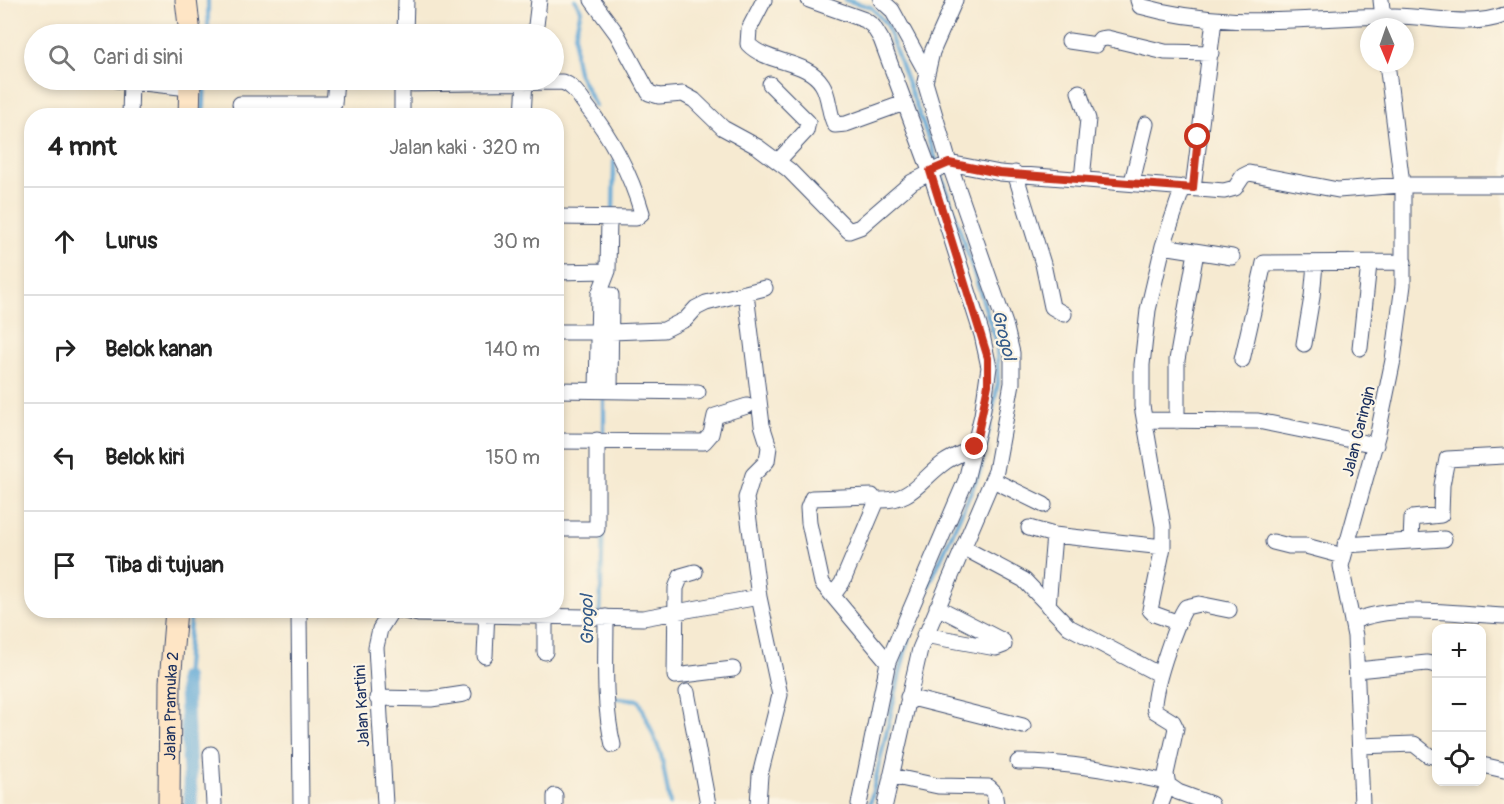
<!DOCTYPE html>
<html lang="id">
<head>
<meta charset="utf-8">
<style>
	:root { --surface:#fff; --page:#f2f2f2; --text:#222; --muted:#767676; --line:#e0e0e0 }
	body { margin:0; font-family:Pangolin,sans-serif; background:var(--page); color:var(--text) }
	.controls { position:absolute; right:18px; bottom:18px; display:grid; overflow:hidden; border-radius:12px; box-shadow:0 3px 9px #0003 }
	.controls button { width:54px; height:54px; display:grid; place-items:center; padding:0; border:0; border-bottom:2px solid var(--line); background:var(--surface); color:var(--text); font:30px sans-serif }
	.compass { position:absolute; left:1360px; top:18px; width:54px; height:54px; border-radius:50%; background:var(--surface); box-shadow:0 3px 9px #0003; rotate:178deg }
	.stop { position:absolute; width:18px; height:18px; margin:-14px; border:4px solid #c8321e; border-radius:50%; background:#fff }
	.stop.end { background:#c8321e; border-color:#fff; box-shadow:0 2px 6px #0008 }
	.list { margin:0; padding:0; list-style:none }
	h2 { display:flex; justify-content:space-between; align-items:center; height:78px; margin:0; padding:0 24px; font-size:26px }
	h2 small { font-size:20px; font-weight:400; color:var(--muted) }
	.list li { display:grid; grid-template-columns:39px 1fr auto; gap:18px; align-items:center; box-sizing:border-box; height:108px; padding:0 24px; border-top:2px solid var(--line) }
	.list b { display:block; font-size:22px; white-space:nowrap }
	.list em { font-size:20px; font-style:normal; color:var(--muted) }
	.icon { flex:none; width:33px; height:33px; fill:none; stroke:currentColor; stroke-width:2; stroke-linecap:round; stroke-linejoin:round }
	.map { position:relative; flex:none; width:1504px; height:804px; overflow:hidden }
	.search { position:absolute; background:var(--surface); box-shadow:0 3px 9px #0003; left:24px; top:24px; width:540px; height:66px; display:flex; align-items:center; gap:15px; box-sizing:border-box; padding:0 21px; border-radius:33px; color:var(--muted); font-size:22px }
	.panel { position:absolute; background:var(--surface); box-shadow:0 3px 9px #0003; left:24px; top:108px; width:540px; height:510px; border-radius:24px }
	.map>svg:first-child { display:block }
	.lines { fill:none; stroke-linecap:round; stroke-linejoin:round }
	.stream { stroke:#5ea7d6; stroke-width:4 }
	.canal { stroke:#5ea7d6; stroke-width:14 }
	.minor-casing { stroke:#3c4b6f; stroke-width:17 }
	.secondary-casing { stroke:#3c4b6f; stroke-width:23 }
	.minor { stroke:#fff; stroke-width:15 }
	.secondary { stroke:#fee5c5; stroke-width:21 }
	.route { stroke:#c8321e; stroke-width:8 }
	.labels { text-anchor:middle; stroke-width:4.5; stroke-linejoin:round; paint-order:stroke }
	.street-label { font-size:16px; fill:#1b2f5e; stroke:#fcf5e5 }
	.water-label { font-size:18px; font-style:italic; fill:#325988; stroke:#fcf5e5 }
</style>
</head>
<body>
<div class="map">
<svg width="1504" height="804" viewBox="0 0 1504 804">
	<rect width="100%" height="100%" fill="#fcf5e5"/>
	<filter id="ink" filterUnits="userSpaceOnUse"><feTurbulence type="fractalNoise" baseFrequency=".0167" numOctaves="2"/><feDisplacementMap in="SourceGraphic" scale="12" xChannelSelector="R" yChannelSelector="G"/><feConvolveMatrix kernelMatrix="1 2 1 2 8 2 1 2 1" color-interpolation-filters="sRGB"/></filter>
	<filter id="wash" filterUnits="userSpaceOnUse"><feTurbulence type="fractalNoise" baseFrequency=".008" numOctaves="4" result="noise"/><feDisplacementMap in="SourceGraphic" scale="24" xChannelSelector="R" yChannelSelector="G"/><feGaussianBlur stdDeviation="1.35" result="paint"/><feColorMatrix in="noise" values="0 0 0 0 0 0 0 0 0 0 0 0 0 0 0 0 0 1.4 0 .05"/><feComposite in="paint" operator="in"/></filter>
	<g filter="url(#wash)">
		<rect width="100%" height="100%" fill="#f6ead1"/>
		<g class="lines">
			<path class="stream" d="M575,0L581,10L575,34V56L578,72L595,106
				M845,0L871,7L886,24L938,165
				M208,34V0
				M203,116L205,80
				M613,213L614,161
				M604,438V397
				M921,603L981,469L998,383L997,344L941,172
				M600,615L603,529
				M185,678L191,610
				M609,697L639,700L661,754L670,804
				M870,804L911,626"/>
			<path class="canal" d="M185,678L191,804"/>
		</g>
	</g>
	<g filter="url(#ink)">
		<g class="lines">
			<defs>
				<path id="minor" d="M592,0L617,34L649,93L659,96L683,94L694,100L723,128L758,147L789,170L849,231L860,227L912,182L949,163L1000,173L1224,191L1235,188L1243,176L1249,173L1338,190L1401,185H1504
					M764,0L749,29L748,44C767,64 807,60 822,84C830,96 828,113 835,125L846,124L904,103
					M809,0L865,20L873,26L881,39L930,171L982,335L989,367L982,415L966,480L888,662L859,804
					M881,0L892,10L926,72
					M1138,0L1140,6C1228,31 1306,17 1395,16C1430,16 1471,28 1504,15
					M1381,0L1384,27
					M405,34L406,0
					M535,34L539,0
					M1069,41L1096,45L1100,39L1107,38L1165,52L1211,53
					M116,80L189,88
					M402,80V116
					M401,84L562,82C573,85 579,96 585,104C612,138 630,172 642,213L636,218L556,217
					M770,84L808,122L806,131L778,161
					M1079,92L1088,119L1082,179
					M240,104H334L336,80
					M130,116L131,81
					M523,116L525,80
					M1015,173L1043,264L1052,307L1064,314
					M1132,182L1146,124
					M1193,188L1214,20
					M1163,246L1232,257
					M556,272L608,271
					M746,294L762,425L769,447L767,461L753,475L746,498L759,597
					M556,332H598
					M611,332L664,330L686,319L696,308L706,303L765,288
					M1304,344L1312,297L1315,264
					M1360,348L1369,264
					M1242,360L1264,263L1404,262
					M556,390L698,392
					M597,390L599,294L608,271L609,218
					M610,390L611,295
					M1145,420L1258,421L1376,445
					M1177,421V360L1196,252
					M556,441L704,442L711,434L715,416L747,406
					M993,480L1044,505
					M876,500C913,502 918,481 945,462C954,456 965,452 975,447
					M1029,528L1054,535L1163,547
					M556,529H597V440
					M1411,541L1412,518L1441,515L1442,485L1447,459L1504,456
					M1273,542L1289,546H1306L1343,556
					M1345,545L1444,539
					M964,548L1024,580L1069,627L1160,675
					M695,572L681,576L676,588L675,676L733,669
					M833,595L842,583L876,503L872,496L812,498L808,508L809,523L822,583L888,662
					M1048,606L1054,535
					M399,610L418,614L643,618L759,597L780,695L760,775L758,804
					M299,615L301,804
					M606,617C606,660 603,703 613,745
					M1352,622C1394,603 1459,614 1504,616
					M1179,623L1154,614L1150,610L1163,547V526L1142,406V365L1148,310L1163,246L1183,187
					M924,635L996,648L1004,645L1003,641L937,607
					M545,652V617
					M485,656L487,610
					M1357,670L1427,663L1436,665
					M687,692L708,804
					M908,697L1023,726
					M377,698L431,699L464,694
					M1360,746L1414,744L1428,755L1436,757
					M211,754L214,804
					M1018,762C1070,762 1115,771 1166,782
					M1482,765L1504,770
					M891,776L938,786L989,787L994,792L996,804
					M385,804L376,647L380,629L392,610
					M555,804V796
					M885,804L920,649L996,471L1012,383V353L1005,324L949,163L925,82L932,52L955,0
					M1161,804L1168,785
					M1211,804L1178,792L1168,785L1166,774L1176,728L1173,722L1155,711C1149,698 1177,619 1186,607L1199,604L1229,610
					M1362,804L1355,636L1341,566L1378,433L1393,360L1403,285V192L1387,63"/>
				<g id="secondary">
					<path d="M186,0L190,34"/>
					<path d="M189,116L190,80"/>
					<path id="s1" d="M169,804L170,682L176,610"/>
				</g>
			</defs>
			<use href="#minor" class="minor-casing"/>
			<use href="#secondary" class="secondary-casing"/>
			<use href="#minor" class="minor"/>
			<use href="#secondary" class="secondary"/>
		</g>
	</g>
	<g class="lines" filter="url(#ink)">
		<path class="route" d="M975,447L988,385V358L930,171L949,163L999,173L1193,188L1198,137"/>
	</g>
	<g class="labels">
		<g class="street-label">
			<text transform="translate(1358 431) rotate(-76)" y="6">Jalan Caringin</text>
			<text transform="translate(361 706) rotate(-93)" y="6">Jalan Kartini</text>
			<text dy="6" stroke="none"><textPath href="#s1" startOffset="98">Jalan Pramuka 2</textPath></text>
		</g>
		<g class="water-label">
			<text transform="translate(1004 335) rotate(76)" y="6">Grogol</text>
			<text transform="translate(587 620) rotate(-91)" y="6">Grogol</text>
		</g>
	</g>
</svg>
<div class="controls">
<button>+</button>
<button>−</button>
<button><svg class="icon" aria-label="locate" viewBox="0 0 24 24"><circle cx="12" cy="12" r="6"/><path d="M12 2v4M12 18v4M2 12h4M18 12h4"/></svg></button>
</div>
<svg class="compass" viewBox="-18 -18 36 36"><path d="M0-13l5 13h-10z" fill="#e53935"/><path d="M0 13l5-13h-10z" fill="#767676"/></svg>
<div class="stop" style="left:1198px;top:137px"></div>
<div class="stop end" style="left:975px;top:447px"></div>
<div class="search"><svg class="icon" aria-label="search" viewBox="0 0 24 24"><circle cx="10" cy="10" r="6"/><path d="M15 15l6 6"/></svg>Cari di sini</div>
<section class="panel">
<h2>4 mnt<small>Jalan kaki · 320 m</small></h2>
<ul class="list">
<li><svg class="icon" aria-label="ahead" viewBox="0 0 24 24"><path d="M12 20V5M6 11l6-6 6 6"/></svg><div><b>Lurus</b></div><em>30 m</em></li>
<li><svg class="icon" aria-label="right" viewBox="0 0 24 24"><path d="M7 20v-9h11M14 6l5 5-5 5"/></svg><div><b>Belok kanan</b></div><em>140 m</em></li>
<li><svg class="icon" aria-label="left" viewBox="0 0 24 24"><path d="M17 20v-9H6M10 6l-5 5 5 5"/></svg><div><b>Belok kiri</b></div><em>150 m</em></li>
<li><svg class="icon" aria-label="arrive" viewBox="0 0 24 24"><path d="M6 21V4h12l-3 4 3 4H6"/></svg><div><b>Tiba di tujuan</b></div></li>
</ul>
</section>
</div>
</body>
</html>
